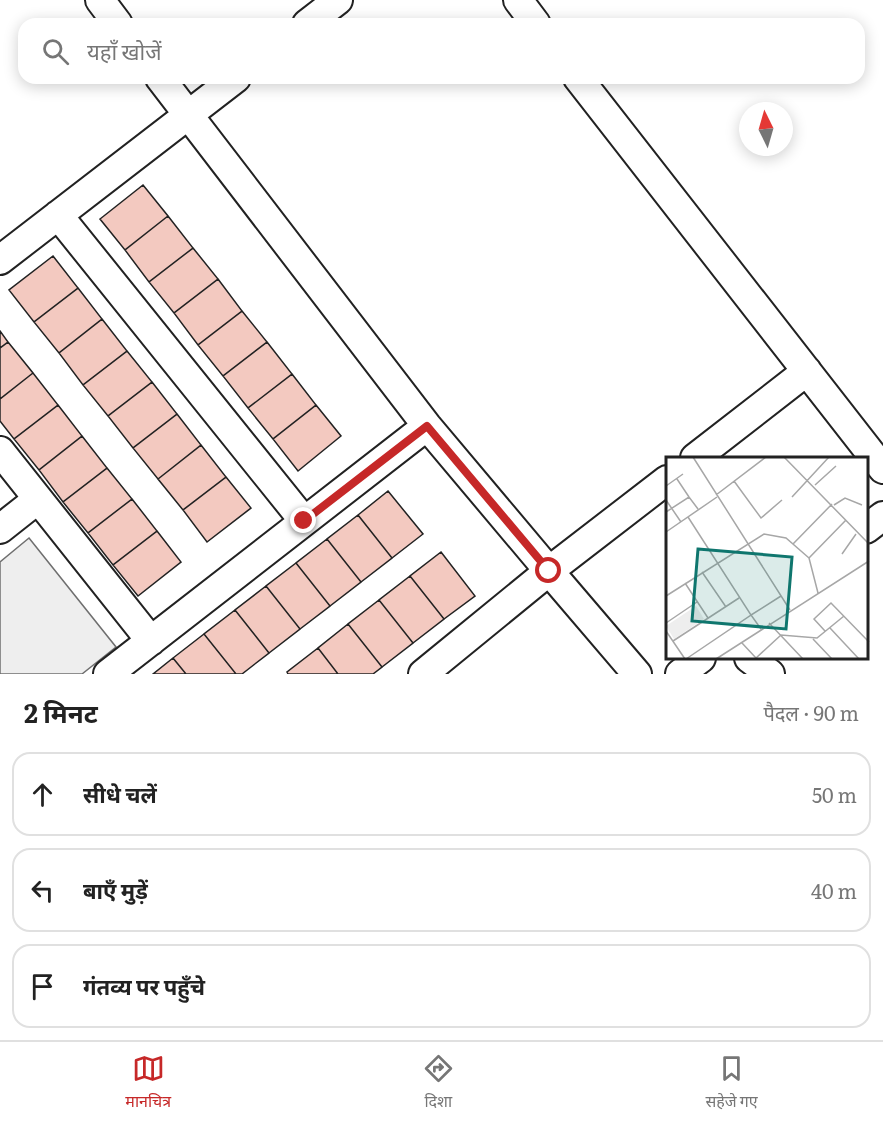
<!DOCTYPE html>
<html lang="hi">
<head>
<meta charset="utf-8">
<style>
	:root { --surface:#fff; --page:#f6f6f6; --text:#222; --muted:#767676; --line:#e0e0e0; --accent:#c62828 }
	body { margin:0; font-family:Literata,"Noto Sans Devanagari",serif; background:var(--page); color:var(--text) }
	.compass { position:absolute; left:739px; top:102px; width:54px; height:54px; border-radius:50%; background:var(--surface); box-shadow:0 3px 15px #0003; rotate:355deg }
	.stop { position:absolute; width:18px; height:18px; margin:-14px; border:4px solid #c62828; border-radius:50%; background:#fff }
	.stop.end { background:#c62828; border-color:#fff; box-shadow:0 2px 6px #0008 }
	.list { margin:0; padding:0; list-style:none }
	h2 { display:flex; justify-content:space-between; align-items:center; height:78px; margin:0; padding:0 24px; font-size:26px }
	h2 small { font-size:20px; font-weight:400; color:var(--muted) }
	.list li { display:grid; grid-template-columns:39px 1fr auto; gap:18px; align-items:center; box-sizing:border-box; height:84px; margin:0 12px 12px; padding:0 12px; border:2px solid var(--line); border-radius:18px }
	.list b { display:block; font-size:22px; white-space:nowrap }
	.list em { font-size:20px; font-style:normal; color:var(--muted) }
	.icon { flex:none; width:33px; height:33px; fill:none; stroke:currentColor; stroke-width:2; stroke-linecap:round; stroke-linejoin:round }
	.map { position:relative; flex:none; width:883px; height:674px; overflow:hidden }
	.search { position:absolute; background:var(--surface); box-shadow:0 3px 15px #0003; left:18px; right:18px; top:18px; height:66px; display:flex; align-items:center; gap:15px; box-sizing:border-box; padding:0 21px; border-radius:18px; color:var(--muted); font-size:22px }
	.sheet { height:366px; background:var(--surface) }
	nav { display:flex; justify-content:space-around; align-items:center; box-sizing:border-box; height:84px; border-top:2px solid var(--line); background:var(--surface); font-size:16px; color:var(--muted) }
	nav a { display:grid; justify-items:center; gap:3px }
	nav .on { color:var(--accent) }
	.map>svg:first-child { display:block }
	.green { fill:#eee; stroke:#6f6f6f; stroke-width:1.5 }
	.building { fill:#f3c9c0; stroke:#222; stroke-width:1.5 }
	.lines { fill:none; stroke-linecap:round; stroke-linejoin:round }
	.minor-casing { stroke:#222; stroke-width:32 }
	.minor { stroke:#fff; stroke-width:28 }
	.route { stroke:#c62828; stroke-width:8 }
	.inset-road { fill:none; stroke:#a7a7a7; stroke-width:1.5 }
	.view { fill:#0f766e; fill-opacity:0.15; stroke:#0f766e; stroke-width:3 }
	.inset-edge { fill:none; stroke:#222; stroke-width:3 }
</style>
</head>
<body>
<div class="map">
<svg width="883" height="674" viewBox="0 0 883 674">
	<rect width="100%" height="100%" fill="#fff"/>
	<path class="green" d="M29,538L116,647L82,674H0V562Z"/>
	<path class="building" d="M143,185L168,216L125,250L100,219Z
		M168,216L193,248L149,282L125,250Z
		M193,248L218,279L174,313L149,282Z
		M53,256L78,288L34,322L9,290Z
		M218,279L242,311L198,345L174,313Z
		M78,288L102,319L59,353L34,322Z
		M242,311L267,342L223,376L198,345Z
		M102,319L127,351L83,385L59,353Z
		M0,331L8,342L0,348Z
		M8,342L33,373L0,399V348Z
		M267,342L292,374L248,408L223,376Z
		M127,351L152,382L108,416L83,385Z
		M33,373L58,405L14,439L0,421V399Z
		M292,374L316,405L273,439L248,408Z
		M152,382L177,414L133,448L108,416Z
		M58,405L82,436L39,470L14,439Z
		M316,405L341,436L298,471L273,439Z
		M177,414L201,445L158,479L133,448Z
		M82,436L107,468L63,502L39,470Z
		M201,445L226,477L183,510L158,479Z
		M107,468L132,499L88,533L63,502Z
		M226,477L251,508L207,542L183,510Z
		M388,491L423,534L392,558L358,515Z
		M132,499L157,531L113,565L88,533Z
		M358,515L392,558L361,582L327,539Z
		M157,531L181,562L138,596L113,565Z
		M327,539L361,582L330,606L296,563Z
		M441,552L475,596L444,619L410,576Z
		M296,563L330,606L300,629L266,586Z
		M410,576L444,619L413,643L379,600Z
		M266,586L300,629L269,653L235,610Z
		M379,600L413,643L382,667L348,624Z
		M235,610L269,653L242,674H236L204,634Z
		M348,624L382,667L373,674H338L318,648Z
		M204,634L236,674H186L173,658Z
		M318,648L338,674H288L287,672Z
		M173,658L186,674H153Z"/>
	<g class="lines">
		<defs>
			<path id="minor" d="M100,0L118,24
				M518,0L536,24
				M307,24L338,0
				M160,78L427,426L549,571L423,674
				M578,78L883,469
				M58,215L304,521
				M0,260L236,78
				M0,451L151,641
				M695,458L807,371
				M0,529L38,499
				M866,529L883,516
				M749,658L770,674
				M108,674L427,426
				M637,674L549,571L667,480
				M680,674L701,658"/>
		</defs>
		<use href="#minor" class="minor-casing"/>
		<use href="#minor" class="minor"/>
	</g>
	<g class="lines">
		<path class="route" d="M304,521L427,426L549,571"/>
	</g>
	<g transform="translate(666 457)">
		<rect width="202" height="202" fill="#fff"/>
		<path d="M30,149L38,162L8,182L0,169Z" fill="#eee"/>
		<path class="inset-road" d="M27,0L124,153M118,0L203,87M11,22L23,40M68,24L95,61L116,43M149,28L170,9M0,29L17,17M50,38L100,0M126,40L163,0M0,43L15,65M168,48L179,41L196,48M0,55L23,40L32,52M0,75L51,40M127,87L166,47M176,97L190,77M36,115L60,150M19,126L42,161M152,136L143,101L180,63M0,139L98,77L120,81L143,101M0,166L31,145M103,166L137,202M164,171L193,202M95,172L85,158L115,139M0,174L19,202M159,174L148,162L165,146L203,185M147,182L166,202M7,184L73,141M76,186L90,201M90,201L115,178L151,181L178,159M20,202L85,158L22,60M50,202L203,104"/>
		<path class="view" d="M32,92L126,100L120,172L26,164Z"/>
		<rect width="202" height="202" class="inset-edge"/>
	</g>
</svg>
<svg class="compass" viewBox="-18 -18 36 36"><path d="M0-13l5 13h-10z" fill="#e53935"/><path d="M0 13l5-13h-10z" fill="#767676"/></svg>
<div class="stop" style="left:549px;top:571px"></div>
<div class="stop end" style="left:304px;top:521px"></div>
<div class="search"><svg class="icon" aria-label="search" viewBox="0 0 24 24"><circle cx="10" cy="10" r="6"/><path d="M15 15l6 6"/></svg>यहाँ खोजें</div>
</div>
<section class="sheet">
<h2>2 मिनट<small>पैदल · 90 m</small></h2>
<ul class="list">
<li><svg class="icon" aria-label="ahead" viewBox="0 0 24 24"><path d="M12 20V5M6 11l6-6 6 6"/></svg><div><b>सीधे चलें</b></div><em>50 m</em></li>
<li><svg class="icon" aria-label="left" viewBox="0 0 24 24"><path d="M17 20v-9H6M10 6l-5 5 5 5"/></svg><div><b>बाएँ मुड़ें</b></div><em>40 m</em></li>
<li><svg class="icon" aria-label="arrive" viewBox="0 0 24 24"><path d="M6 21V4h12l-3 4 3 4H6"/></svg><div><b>गंतव्य पर पहुँचे</b></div></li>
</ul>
</section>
<nav>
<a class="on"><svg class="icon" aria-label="map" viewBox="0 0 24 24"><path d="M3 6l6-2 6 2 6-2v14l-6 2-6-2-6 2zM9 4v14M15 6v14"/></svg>मानचित्र</a>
<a><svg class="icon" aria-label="directions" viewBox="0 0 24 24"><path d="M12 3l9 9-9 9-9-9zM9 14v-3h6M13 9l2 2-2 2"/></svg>दिशा</a>
<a><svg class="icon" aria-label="saved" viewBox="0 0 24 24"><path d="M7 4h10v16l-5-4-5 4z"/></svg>सहेजे गए</a>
</nav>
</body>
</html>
